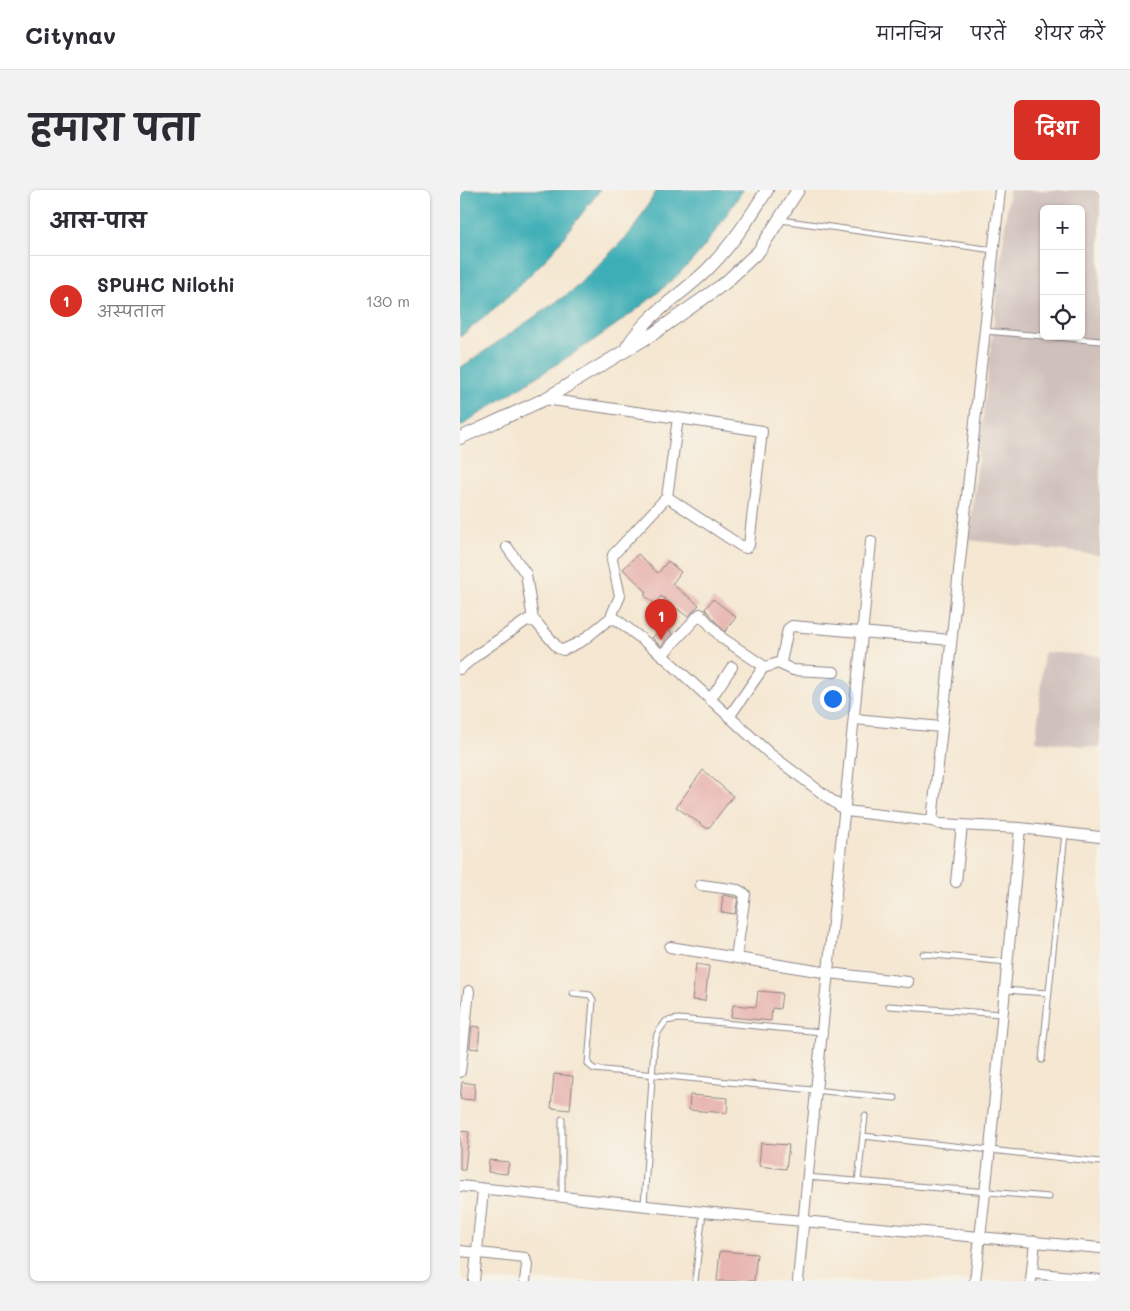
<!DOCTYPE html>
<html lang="hi">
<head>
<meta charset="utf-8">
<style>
	:root { --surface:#fff; --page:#f2f2f3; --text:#2b2b33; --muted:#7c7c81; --line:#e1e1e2; --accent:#d93025 }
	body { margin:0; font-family:Mali,"Playpen Sans Deva",sans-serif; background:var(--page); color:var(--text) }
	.controls { position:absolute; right:15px; top:15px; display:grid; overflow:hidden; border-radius:8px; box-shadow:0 1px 4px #0004 }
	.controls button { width:45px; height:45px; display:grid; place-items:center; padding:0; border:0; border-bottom:1px solid var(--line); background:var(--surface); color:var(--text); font:25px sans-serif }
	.you { position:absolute; left:372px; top:508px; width:18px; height:18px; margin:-12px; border:4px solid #fff; border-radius:50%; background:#1a73e8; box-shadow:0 0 0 8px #1a73e833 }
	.badge { display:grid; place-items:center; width:32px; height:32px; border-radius:50%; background:var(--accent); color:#fff; font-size:16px; font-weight:700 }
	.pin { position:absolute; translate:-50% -41px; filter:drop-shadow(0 1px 2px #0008) }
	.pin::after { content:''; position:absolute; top:26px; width:18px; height:15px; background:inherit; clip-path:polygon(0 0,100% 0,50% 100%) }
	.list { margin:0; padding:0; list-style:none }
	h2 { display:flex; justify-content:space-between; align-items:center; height:65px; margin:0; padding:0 20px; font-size:21px }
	h2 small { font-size:16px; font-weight:400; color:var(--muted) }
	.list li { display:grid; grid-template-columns:32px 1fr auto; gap:15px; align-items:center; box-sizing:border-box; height:90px; padding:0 20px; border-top:1px solid var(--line) }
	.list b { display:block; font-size:19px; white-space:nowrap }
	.list p { margin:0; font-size:16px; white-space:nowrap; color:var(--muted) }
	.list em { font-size:16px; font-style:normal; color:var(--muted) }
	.icon { flex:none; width:28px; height:28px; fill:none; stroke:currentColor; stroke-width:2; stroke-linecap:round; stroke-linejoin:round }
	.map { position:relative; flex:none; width:640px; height:1091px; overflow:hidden; border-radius:8px }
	header { display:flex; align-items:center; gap:30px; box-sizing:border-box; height:70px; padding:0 25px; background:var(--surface); border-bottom:1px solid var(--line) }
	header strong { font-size:24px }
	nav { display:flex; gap:28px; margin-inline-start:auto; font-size:18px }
	.intro { display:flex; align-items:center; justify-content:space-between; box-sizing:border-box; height:120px; padding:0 30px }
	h1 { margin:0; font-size:35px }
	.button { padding:12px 22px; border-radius:8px; background:var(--accent); color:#fff; font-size:18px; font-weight:700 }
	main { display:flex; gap:30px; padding:0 30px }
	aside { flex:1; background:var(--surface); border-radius:8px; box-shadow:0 1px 4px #0004 }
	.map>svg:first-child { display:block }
	.industrial { fill:#cfc0bb; fill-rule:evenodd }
	.water { fill:#3daeb6; stroke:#306878 }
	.building { fill:#e8b5b0 }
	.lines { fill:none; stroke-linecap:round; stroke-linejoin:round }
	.service-casing { stroke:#8c8486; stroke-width:7 }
	.minor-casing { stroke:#8c8486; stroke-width:12 }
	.tertiary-casing { stroke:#8c8486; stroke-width:14 }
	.service { stroke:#fff; stroke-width:5 }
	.minor { stroke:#fff; stroke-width:10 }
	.tertiary { stroke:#fff; stroke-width:12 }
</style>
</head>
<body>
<header>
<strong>Citynav</strong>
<nav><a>मानचित्र</a><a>परतें</a><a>शेयर करें</a></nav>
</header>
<div class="intro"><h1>हमारा पता</h1><a class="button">दिशा</a></div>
<main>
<aside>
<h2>आस-पास<small></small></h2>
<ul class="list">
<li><span class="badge">1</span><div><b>SPUHC Nilothi</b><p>अस्पताल</p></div><em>130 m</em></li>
</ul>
</aside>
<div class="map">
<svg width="640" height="1091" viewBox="0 0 640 1091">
	<rect width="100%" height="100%" fill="#f7f3e8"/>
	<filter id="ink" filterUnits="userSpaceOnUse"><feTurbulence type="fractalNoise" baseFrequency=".02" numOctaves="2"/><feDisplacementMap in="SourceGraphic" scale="10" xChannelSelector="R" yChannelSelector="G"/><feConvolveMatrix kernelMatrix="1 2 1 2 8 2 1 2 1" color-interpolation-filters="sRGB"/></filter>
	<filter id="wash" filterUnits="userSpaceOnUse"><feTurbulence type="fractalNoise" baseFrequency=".0096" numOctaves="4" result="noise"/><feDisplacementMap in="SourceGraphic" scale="20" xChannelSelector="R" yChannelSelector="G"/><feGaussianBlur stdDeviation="1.12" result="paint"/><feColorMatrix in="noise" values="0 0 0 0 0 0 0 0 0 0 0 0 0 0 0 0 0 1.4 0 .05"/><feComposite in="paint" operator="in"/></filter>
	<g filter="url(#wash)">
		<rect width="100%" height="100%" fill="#f5e7d1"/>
		<path class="industrial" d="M549,0H640V365L509,350ZM584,19H621V146H584Z
			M584,462L640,466V558L576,551Z"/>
		<path class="water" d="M0,0H140L90,65L42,112L0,147Z
			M197,0H283C266,25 250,52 229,74C162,141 77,183 0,237V178L112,101L172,41Z"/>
		<g id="blocks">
			<path class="building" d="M178,364L198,383L208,371L221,382L212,394L239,415L228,427L201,406L195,414L184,405L187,402L163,379Z
				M253,409L276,427L265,442L245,419Z
				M204,435L212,444L201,456L192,448Z
				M243,580L273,606L248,639L216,617Z
				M263,705L278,708L275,724L261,722Z
				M236,774L249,776L245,811L232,810Z
				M298,801L322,803L320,819L312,818L311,831L271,827L273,815L296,817Z
				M12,836L20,837L18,859L10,858Z
				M94,884L113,886L110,920L91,918Z
				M2,892L15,894L14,910L0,909Z
				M230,905L268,908L267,923L229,920Z
				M0,941L9,942L5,980H0Z
				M301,953L329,955L326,979L299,976Z
				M29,970L49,972L47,984L28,982Z
				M260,1061L297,1064L294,1091H257Z"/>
		</g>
	</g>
	<g filter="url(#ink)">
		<use href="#blocks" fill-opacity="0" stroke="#8c8486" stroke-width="1"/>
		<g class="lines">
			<defs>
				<path id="service" d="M321,30L533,60
					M524,141L584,146
					M585,146L640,151
					M463,764L547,772
					M544,800L589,803
					M113,803L130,805L133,810L128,874L134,879L435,908
					M429,816L542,824
					M582,870L605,643
					M403,946L640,972
					M347,987L589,1007
					M398,991L405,926
					M102,1006V929
					M184,1015L194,857L197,844L206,831L219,829L362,842
					M235,1091L243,1022"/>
				<path id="minor" d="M540,0L472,631L480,634L560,638L640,647
					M85,209L218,228L207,307L153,365L152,370L160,406L150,429
					M207,307L281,356L286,358L289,355L302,241L218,228
					M47,357L66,384L73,430
					M202,465L240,424L262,448L305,477
					M320,474L333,480L374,482
					M0,479L18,464L67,430L76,432L98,458L103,460L122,451L148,430L156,429L202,465L310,564L386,621L472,631
					M250,510L272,477
					M269,527L303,478L321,472L328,439L332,436L491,450
					M395,529L481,537
					M496,692L502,635
					M241,695L278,700L285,704L276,768
					M210,757L369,783L448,792
					M0,882L9,801
					M0,996L243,1022L640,1058
					M0,1061L65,1068L67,1075L65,1091
					M572,1083L640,1090
					M14,1091L23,1000
					M338,1091C360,844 388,598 411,351
					M515,1091L530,959L560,638
					M571,1091L575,1051"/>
				<path id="tertiary" d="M167,157C188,123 219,107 247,80C271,56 289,29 307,0
					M0,248L85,209L193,144L265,93L299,61L338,0"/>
			</defs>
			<use href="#service" class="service-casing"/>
			<use href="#minor" class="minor-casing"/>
			<use href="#tertiary" class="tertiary-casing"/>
			<use href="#service" class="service"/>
			<use href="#minor" class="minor"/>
			<use href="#tertiary" class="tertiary"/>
		</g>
	</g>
</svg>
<div class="controls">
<button>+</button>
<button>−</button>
<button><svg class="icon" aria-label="locate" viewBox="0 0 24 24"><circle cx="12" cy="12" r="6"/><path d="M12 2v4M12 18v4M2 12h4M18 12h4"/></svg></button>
</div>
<div class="you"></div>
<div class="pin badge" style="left:201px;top:450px">1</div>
</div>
</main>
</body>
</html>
